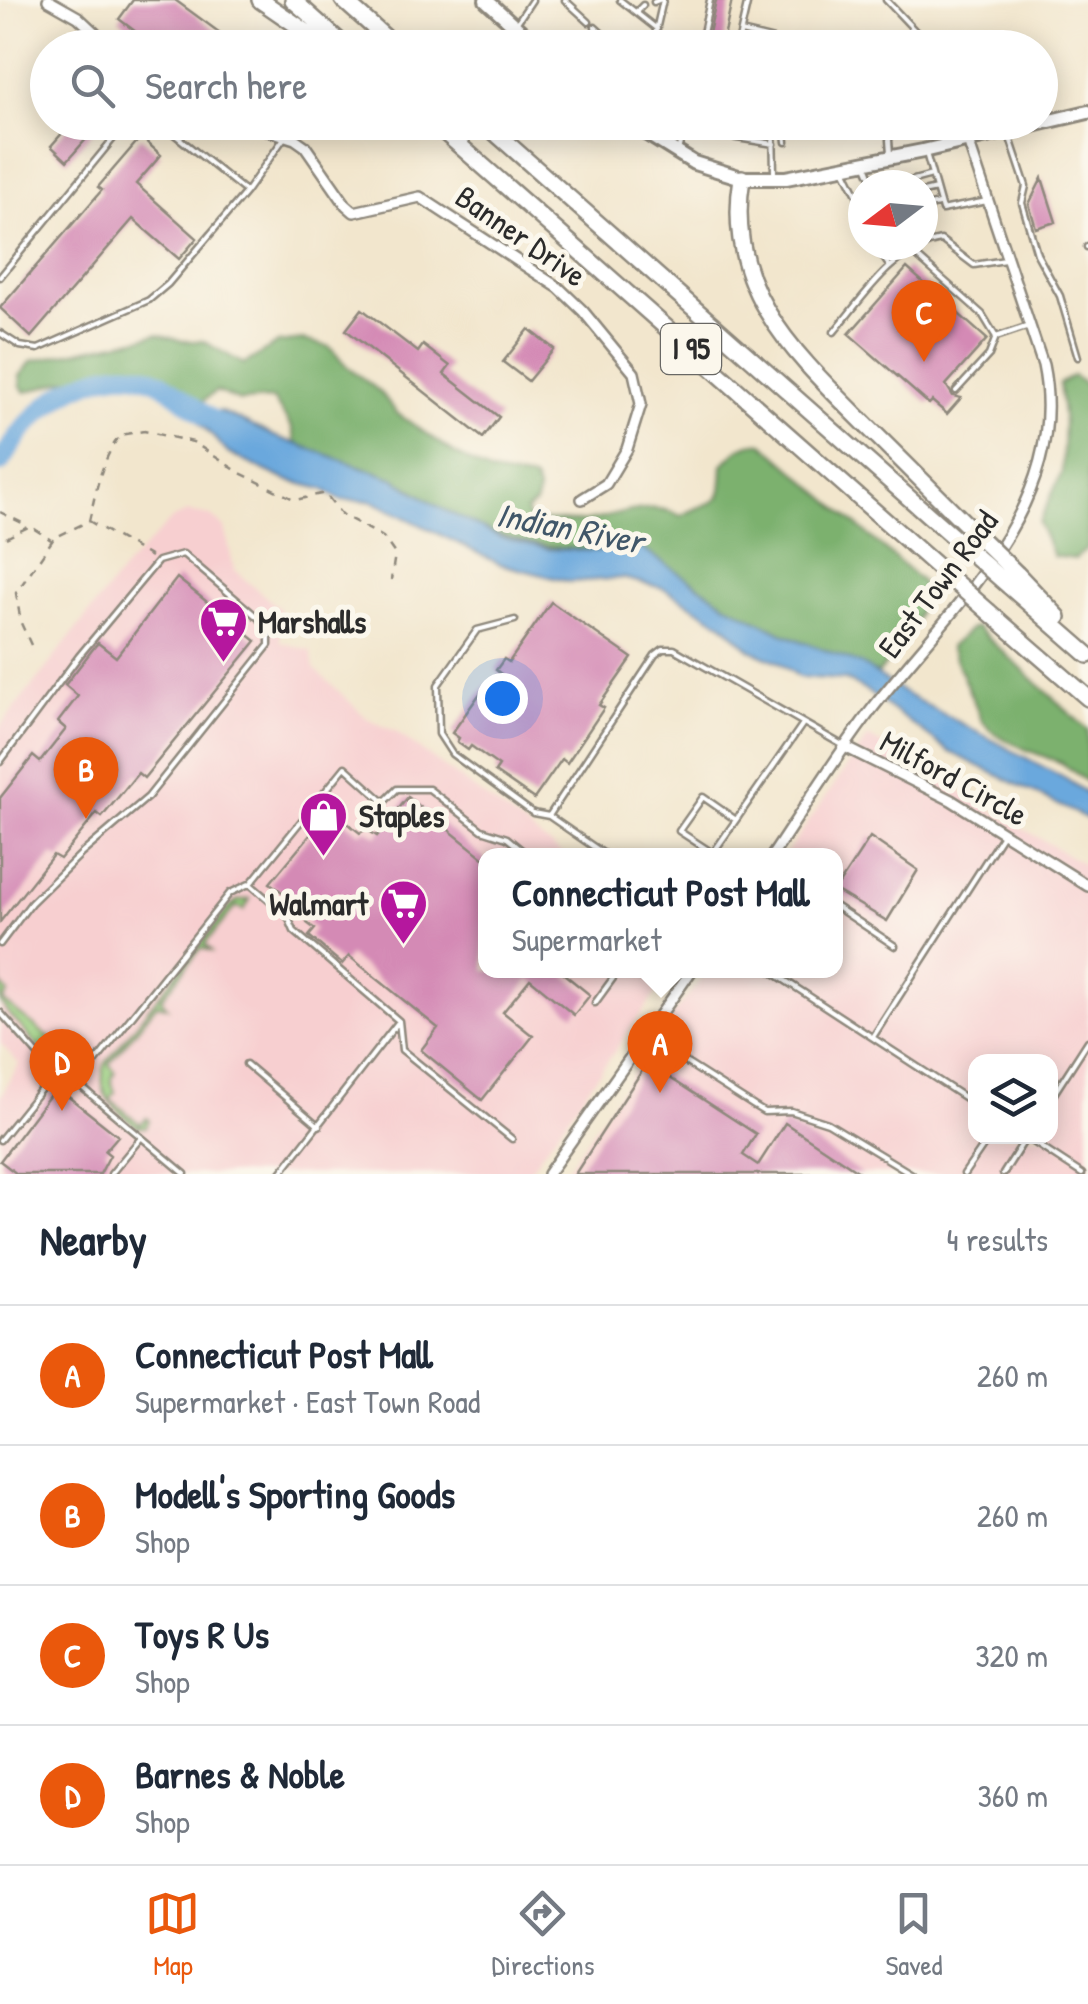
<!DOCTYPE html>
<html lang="en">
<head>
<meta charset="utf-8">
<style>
	:root { --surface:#fff; --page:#f6f6f7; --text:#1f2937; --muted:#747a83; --line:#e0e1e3; --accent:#ea580c }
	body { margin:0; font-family:"Patrick Hand",sans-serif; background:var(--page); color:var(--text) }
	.controls { position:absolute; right:30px; bottom:30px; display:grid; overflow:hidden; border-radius:20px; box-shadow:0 5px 25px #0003 }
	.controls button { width:90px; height:90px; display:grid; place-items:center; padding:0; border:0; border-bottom:2px solid var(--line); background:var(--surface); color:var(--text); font:50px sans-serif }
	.compass { position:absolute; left:848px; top:170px; width:90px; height:90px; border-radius:50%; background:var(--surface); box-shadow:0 5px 25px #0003; rotate:254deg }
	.you { position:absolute; left:502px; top:698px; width:35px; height:35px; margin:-25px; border:8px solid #fff; border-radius:50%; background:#1a73e8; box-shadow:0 0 0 15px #1a73e833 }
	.badge { display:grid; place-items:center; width:65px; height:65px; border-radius:50%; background:var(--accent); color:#fff; font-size:32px; font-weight:700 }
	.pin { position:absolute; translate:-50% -82px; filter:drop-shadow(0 2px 5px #0008) }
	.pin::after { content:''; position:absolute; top:52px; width:35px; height:30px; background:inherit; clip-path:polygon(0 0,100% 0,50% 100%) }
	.popup { position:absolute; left:478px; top:848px; width:365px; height:130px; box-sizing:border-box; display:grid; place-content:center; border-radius:20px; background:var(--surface); filter:drop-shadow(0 2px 8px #0005); font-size:32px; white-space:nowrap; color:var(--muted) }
	.popup b { font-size:38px; color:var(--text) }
	.popup::after { content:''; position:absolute; left:50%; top:100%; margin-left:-20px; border:20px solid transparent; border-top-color:var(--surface) }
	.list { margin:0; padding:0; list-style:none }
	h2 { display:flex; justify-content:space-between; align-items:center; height:130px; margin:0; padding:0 40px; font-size:42px }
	h2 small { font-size:32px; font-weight:400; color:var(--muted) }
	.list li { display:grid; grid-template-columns:65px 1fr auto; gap:30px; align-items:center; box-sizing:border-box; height:140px; padding:0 40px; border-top:2px solid var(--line) }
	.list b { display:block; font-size:38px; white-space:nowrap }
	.list p { margin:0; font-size:32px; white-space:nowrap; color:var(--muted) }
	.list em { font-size:32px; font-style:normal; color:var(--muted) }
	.icon { flex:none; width:55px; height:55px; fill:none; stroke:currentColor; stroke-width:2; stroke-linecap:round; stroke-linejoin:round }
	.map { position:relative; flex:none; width:1088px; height:1174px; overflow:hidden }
	.search { position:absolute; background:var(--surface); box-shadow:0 5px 25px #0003; left:30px; right:30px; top:30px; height:110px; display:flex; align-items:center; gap:25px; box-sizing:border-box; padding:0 35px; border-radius:55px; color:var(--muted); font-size:38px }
	.sheet { height:690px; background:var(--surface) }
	nav { display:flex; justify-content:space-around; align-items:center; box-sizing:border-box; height:140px; border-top:2px solid var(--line); background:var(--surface); font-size:28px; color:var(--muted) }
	nav a { display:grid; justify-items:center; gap:5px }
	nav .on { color:var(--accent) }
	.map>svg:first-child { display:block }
	.built { fill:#f7cfd0; fill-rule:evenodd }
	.green { fill:#9ace7f; stroke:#627c55; stroke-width:2.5 }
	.forest { fill:#7bb16e; stroke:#536e4c; stroke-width:2.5 }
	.water { fill:#6ba8dd; stroke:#4b6a84; stroke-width:2.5 }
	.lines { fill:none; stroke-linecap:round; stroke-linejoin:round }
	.river { stroke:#6ba8dd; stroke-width:20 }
	.building { fill:#d48ab5 }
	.lane-casing { stroke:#8e887c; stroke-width:9 }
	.street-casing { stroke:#8e887c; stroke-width:14 }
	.secondary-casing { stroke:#8e887c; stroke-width:18 }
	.highway-casing { stroke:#8e887c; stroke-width:20 }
	.path { stroke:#8e887c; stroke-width:2.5; stroke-dasharray:8 8; stroke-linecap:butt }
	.lane { stroke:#fff; stroke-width:4 }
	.street { stroke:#fff; stroke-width:9 }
	.secondary { stroke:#fff; stroke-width:12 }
	.highway { stroke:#fff; stroke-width:15 }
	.highway-bridge-casing { stroke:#8e887c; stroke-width:20; stroke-linecap:butt }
	.highway-bridge { stroke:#fff; stroke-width:15 }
	.labels { text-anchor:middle; stroke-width:10; stroke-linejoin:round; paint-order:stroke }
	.shield { fill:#fbf7ec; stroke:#696865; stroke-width:2.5 }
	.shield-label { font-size:30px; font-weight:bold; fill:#2b2b2b }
	.street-label { font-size:32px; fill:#2b2b2b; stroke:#fbf7ec }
	.poi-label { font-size:32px; font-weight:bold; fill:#2b2b2b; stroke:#fbf7ec; text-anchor:start }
	.water-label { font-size:35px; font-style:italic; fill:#415769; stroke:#fbf7ec }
</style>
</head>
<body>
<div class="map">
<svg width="1088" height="1174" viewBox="0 0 1088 1174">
	<rect width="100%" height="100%" fill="#fbf7ec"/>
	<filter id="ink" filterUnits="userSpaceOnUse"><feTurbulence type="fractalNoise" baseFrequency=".01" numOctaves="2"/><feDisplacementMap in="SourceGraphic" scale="20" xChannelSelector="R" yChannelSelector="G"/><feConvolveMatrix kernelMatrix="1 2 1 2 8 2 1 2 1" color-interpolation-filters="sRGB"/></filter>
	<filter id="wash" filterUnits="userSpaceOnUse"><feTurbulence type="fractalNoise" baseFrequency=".0048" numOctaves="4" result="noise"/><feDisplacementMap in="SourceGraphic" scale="40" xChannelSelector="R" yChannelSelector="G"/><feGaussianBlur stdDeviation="2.25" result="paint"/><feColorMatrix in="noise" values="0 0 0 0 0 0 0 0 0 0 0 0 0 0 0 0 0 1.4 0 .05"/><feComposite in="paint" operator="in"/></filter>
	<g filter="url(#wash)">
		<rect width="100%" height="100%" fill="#f2e6cd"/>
		<path class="built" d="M188,512L211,516L225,528L234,570L280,609V642L311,651L314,668L369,720L395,731L564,855L485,856V970L672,971L527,1174H0V1098L19,1064L0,1043V727L122,571L172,519Z
			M868,737L1088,867V1174H563L671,1017L708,971L835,970V856L785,855ZM976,1062H1050V1136H976Z"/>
		<path class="green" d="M250,899L244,910L236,906L205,944L211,951L201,948L161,999L167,1007L157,1004L109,1064L115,1071L111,1081L115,1092L110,1099L140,1124L147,1118L149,1120L146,1127H137C115,1109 95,1096 105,1064L229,907L237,901Z
			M0,971L1,984L8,993L3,1001L77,1060L85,1054L88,1057C65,1086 36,1044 21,1027C15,1020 4,1011 1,1002C0,994 0,979 0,971Z"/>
		<path class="forest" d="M158,334L183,341H203L244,364L278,343L304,340L330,347L345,365L379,391L398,414L454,453L491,473L534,480L538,491L536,504L526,511L530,520C549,520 569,523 587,521C619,516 651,499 681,516C719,494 721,513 723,465C733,453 745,441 763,443L922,582C924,624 903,642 878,674L786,635L728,605L638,546C564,555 510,546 444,510C427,500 410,486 391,478C361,465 327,456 296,445L292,428L273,399L240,401L216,391L201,403L187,409L134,370L66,380L26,392L21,387L20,376L32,361Z
			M1073,376L1088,386V548L1075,559L1053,556L1039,523L1062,472L1064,422L1059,384Z
			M976,627L1088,730V783L1062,763L1027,750L995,734L982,721L950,647L970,629Z"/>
		<path class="water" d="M220,411L274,436L393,478L444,510L502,538L549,549L601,551L638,546L728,605L786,635L861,664L904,693L1066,779L1088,794V819L950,752L868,692L846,680L799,677L779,662L751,650L723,624L663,588L622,578L570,582L500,564L372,501L340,500L323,489L286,480L229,454L200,423Z"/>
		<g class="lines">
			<path class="river" d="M0,463C10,449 20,431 33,419C66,385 122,357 166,386C188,401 206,418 230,431"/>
		</g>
		<g id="blocks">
			<path class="building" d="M133,0H175L227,38L221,48H157L119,19Z
				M716,0H732L722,48H706Z
				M72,122H101L67,161L51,146Z
				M141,137L161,155L136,184L197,238L179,259L133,219L31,337L0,308L102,190L98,187Z
				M1042,178L1056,222L1036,228L1029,204Z
				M907,268L987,339L946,385L953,396L961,398L947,414L932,401L929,404L849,334Z
				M362,309L418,352L423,345L450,366L444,374L499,417L483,438L346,330Z
				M529,329L554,349L528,381L503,362Z
				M177,578L256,641L144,778L138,773L102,817L97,813L60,859L53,855L0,922V798L33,756L40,762L66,729L58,722L78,696L65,685L96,645L98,643L116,657Z
				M551,602L632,658L599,705L604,708L567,763L562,759L534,799L495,772L499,766L471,746L468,750L457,742L459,738L452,733L486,685L491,688L501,674L496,670L504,659L509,662Z
				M408,797L485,859V970H559L590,995L574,1015L530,979L503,1012L533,1036L482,1100L421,1050L438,1028L349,956L342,964L309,936L315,929L307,923L313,915L270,883L331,810L360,833L366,829L377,836Z
				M870,837L918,870L887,921L835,890Z
				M647,1063L756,1134L743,1155L758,1165L785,1123L862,1174H575Z
				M56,1087L118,1136L105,1151L110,1155L100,1174H17L0,1161Z"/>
		</g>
	</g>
	<g filter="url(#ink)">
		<use href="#blocks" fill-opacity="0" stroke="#8e887c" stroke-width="2.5"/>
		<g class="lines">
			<defs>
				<path id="lane" d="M565,0L589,22
					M620,0L657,29
					M886,0L919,35L924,48
					M654,2L659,0
					M636,12L643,5
					M518,21L532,0
					M595,27L618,48
					M741,32L774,40L785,47L823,38
					M919,35L937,39L945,48
					M652,48L663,0
					M700,48L710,0
					M737,48L748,0
					M159,122L245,191
					M687,122L719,135L774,144
					M773,122L774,173
					M784,122L786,142
					M952,122L964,138
					M1009,135L1026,186L1022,203L1037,254L1060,296L1078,357
					M725,136L728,122
					M968,136L970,122
					M679,147L685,122
					M926,153L942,210L987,201
					M890,154L889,140L893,122
					M867,168L874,185
					M845,171L863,207
					M895,185L932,175
					M923,192L936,189
					M923,208L938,204
					M875,245L890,267
					M1087,247L1088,246
					M912,252L982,314L996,337
					M0,277L127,122
					M834,332C863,298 893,248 941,240L974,265L1005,260
					M0,333L20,346L38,349L149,300L168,284L246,192L284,138
					M956,391L989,355L996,337L1026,327
					M515,620L477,630L438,685L439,734L452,754L533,813L549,816
					M0,762L79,656L158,561L183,554L269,627V645L148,797L81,854L31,903L0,944
					M711,852L679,831L703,797L736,820
					M607,856L549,816L655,655L663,649H674L844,746
					M711,856L802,725
					M835,906L895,946
					M769,970L976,1105
					M595,1003L619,970
					M0,1012L54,1073L78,1084L185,1174
					M873,1037L1002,836
					M680,1050L682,1060L754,1106L764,1112L791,1111L828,1123L912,1174
					M246,1064L319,1126
					M78,1084L230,893L249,884
					M1050,1100L1088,1041
					M1024,1136L1082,1174
					M512,1139L402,1050L399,1021L294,931L288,917L250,884L345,767L384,802L397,789H429L482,830L507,838L529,856
					M0,1140L54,1073
					M111,1174L140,1139
					M280,1174L399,1021
					M964,1174L990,1136
					M1003,1174L1027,1136"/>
				<path id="street" d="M48,0L78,17L111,48
					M242,122L295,139L305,146L346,205L354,212L420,197L559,288L583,311L634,373L641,404L627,449L606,484L582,499
					M845,747L951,800L1088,886
					M772,856C805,807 836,756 872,709C949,609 1072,505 1043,365L968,141
					M548,1174L692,970"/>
				<path id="secondary" d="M486,0L539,48
					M628,122L694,163L742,178H786L923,151L1088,112"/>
				<path id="highway" d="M260,0L330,48
					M293,0L347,48
					M343,0L397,48
					M433,122L949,577
					M483,122L968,550
					M742,178C723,290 796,355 868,427C905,463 941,500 978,536
					M1017,574L1058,617
					M1009,586L1088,655
					M989,612L1088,698"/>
			</defs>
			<use href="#lane" class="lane-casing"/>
			<use href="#street" class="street-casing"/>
			<use href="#secondary" class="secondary-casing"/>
			<use href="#highway" class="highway-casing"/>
			<path class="path" d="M0,512L28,526
				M89,521C97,488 100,463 120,435L144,431L193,442L240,473L296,500L325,493L341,514L383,537L395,554L391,580
				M6,538L30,526L51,540
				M31,645L21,623L16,593L54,538L89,521L153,558"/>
			<use href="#lane" class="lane"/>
			<use href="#street" class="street"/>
			<use href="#secondary" class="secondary"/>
			<use href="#highway" class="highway"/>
			<defs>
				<path id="highway-bridge" d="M978,536L1017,574
					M968,550L1009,586
					M949,577L989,612"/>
			</defs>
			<use href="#highway-bridge" class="highway-bridge-casing"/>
			<use href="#highway-bridge" class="highway-bridge"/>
		</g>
	</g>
	<defs>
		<symbol id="supermarket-pin" viewBox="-11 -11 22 30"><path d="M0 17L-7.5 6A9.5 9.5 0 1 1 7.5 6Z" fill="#b5179e" stroke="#fbf7ec"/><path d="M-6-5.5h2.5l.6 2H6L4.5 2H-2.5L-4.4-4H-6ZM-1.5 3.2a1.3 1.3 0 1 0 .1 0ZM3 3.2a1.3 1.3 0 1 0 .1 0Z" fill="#fff"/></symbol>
		<symbol id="shop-pin" viewBox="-11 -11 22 30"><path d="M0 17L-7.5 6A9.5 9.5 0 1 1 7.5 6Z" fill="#b5179e" stroke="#fbf7ec"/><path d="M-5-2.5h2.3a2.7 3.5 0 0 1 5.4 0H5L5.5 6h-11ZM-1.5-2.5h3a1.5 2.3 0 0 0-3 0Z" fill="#fff"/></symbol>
	</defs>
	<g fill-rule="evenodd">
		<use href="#supermarket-pin" x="196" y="594" width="55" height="75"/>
		<use href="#shop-pin" x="296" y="788" width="55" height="75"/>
		<use href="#supermarket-pin" x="376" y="876" width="55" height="75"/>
	</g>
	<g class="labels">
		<rect class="shield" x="661" y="324" width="60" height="50" rx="8"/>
		<g class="shield-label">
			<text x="691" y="359">I 95</text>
		</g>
		<g class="street-label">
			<text transform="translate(521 236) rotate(35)" y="11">Banner Drive</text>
			<text transform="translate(938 584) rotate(-53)" y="11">East Town Road</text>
			<text transform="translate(954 778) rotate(29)" y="11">Milford Circle</text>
		</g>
		<g class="poi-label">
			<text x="258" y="633">Marshalls</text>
			<text x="359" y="827">Staples</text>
			<text x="368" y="915" text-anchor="end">Walmart</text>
		</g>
		<g class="water-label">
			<text transform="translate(570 528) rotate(11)" y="12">Indian River</text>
		</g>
	</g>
</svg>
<div class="controls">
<button><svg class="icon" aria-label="layers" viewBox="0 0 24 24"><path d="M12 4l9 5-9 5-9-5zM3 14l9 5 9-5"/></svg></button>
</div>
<svg class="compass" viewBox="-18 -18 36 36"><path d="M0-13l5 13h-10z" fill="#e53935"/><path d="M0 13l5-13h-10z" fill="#747a83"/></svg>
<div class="you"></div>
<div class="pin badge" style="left:660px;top:1093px">A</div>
<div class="popup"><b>Connecticut Post Mall</b>Supermarket</div>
<div class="pin badge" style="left:86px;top:819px">B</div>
<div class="pin badge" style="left:924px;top:362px">C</div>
<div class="pin badge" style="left:62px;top:1111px">D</div>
<div class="search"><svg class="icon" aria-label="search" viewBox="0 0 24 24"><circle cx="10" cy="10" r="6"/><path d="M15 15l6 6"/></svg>Search here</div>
</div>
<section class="sheet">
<h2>Nearby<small>4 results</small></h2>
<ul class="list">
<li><span class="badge">A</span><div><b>Connecticut Post Mall</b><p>Supermarket · East Town Road</p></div><em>260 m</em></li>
<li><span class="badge">B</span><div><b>Modell's Sporting Goods</b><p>Shop</p></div><em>260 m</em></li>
<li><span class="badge">C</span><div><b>Toys R Us</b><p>Shop</p></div><em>320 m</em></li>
<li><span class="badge">D</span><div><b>Barnes &amp; Noble</b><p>Shop</p></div><em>360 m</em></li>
</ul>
</section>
<nav>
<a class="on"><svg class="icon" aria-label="map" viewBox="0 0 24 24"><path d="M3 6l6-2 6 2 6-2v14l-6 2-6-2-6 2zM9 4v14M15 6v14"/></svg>Map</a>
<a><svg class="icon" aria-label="directions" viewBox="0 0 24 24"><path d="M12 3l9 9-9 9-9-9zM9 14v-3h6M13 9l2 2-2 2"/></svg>Directions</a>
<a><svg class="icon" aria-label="saved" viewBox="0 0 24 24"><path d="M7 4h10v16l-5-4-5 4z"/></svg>Saved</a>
</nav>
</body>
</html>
